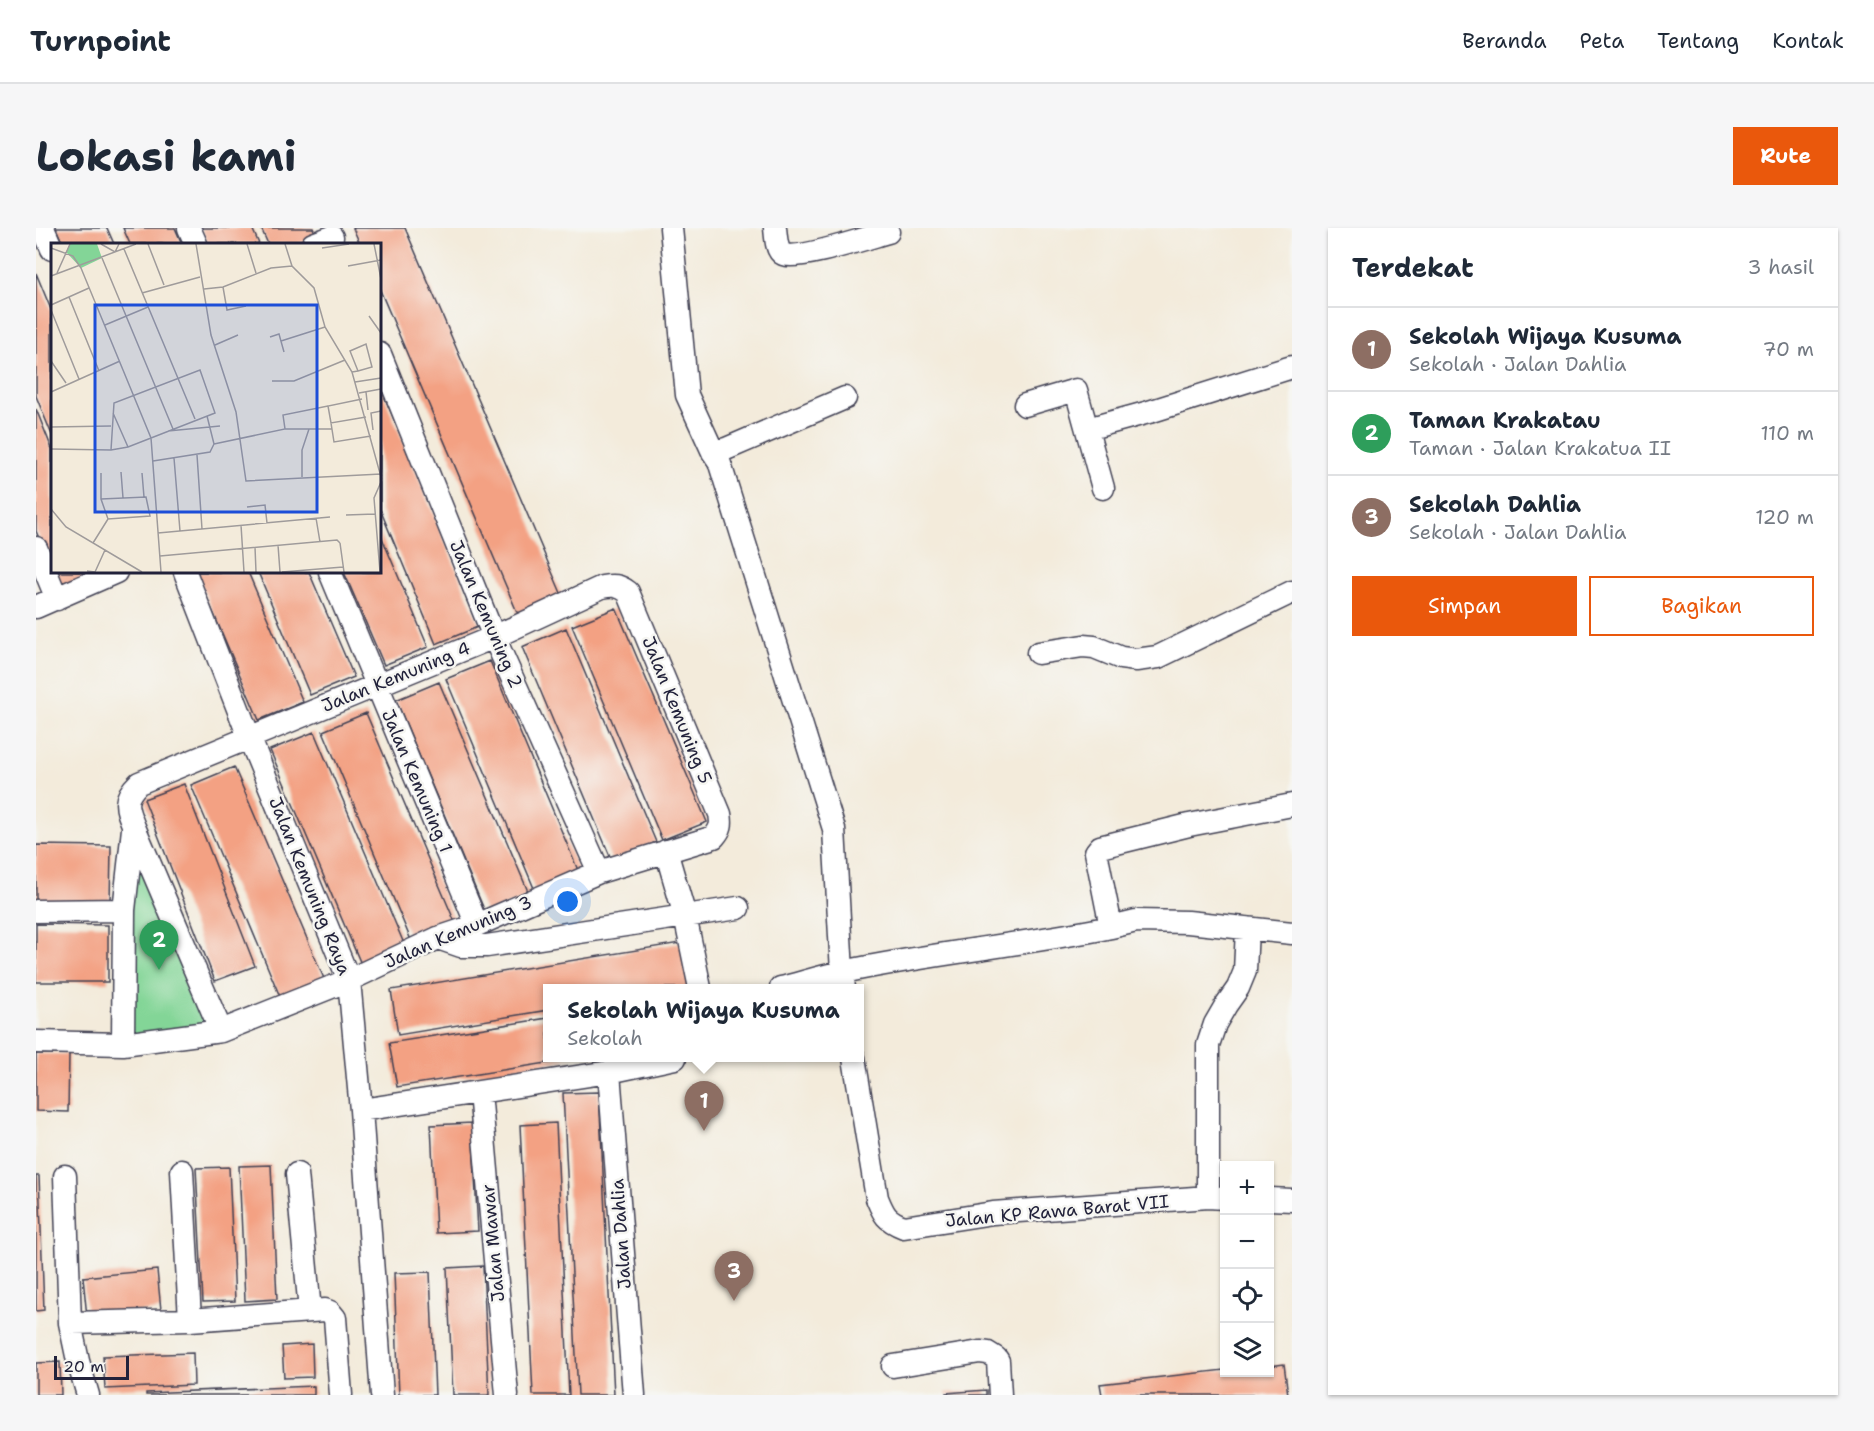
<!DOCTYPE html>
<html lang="id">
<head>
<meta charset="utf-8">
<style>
	:root { --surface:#fff; --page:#f6f6f7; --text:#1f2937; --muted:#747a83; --line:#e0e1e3; --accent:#ea580c }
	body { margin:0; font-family:"Shantell Sans",sans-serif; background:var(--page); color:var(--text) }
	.controls { position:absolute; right:18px; bottom:18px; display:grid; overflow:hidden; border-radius:0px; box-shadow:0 2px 4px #0004 }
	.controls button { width:54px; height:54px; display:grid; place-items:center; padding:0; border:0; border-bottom:2px solid var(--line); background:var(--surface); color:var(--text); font:30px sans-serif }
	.scale { position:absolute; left:18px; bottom:15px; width:75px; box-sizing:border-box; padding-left:6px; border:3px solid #22223b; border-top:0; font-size:16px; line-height:21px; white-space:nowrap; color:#22223b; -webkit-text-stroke:4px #f6f6f2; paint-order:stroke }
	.you { position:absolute; left:532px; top:674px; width:21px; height:21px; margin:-15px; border:4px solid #fff; border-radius:50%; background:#1a73e8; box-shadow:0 0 0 9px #1a73e833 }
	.badge { display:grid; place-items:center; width:39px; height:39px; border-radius:50%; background:var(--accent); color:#fff; font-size:20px; font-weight:700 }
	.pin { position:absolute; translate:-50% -50px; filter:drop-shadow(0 2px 3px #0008) }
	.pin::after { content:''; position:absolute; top:32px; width:21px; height:18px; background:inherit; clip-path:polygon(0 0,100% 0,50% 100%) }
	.popup { position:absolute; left:507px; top:756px; width:321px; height:78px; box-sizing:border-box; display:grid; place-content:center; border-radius:0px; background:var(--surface); filter:drop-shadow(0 2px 4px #0005); font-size:20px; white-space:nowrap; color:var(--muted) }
	.popup b { font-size:22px; color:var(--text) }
	.popup::after { content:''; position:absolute; left:50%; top:100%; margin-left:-12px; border:12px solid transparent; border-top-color:var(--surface) }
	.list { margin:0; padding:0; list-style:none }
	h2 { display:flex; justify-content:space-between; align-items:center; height:78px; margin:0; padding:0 24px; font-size:26px }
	h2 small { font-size:20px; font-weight:400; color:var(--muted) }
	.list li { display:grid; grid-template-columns:39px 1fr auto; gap:18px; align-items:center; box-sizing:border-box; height:84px; padding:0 24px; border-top:2px solid var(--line) }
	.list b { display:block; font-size:22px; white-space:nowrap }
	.list p { margin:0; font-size:20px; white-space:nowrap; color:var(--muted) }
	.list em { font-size:20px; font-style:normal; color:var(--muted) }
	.actions { display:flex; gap:12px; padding:18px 24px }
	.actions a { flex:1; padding:14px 0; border:2px solid var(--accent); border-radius:0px; text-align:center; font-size:21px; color:var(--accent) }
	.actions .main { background:var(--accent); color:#fff }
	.icon { flex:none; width:33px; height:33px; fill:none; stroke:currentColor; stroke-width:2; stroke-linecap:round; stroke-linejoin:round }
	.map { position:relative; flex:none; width:1256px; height:1167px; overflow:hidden; border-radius:0px }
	header { display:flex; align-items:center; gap:36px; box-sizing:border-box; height:84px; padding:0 30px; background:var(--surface); border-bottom:2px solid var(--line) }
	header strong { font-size:28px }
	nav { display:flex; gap:33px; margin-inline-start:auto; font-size:21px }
	.intro { display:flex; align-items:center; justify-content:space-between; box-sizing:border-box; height:144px; padding:0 36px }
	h1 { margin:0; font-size:42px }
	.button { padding:15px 27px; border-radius:0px; background:var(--accent); color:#fff; font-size:21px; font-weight:700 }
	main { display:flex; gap:36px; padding:0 36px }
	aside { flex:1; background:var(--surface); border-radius:0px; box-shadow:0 2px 4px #0004 }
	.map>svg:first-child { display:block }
	.green { fill:#83d597; stroke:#527c69; stroke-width:1.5 }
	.building { fill:#f3a183 }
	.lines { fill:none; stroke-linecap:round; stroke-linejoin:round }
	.minor-casing { stroke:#414053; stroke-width:25 }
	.minor { stroke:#fff; stroke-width:22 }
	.labels { text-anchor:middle; stroke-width:5; stroke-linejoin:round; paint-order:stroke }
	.street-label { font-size:18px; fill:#22223b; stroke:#f6f6f2 }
	.inset-road { fill:none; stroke:#9f9b9b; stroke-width:1.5 }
	.view { fill:#1d4ed8; fill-opacity:0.15; stroke:#1d4ed8; stroke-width:3 }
	.inset-edge { fill:none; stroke:#22223b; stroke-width:3 }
</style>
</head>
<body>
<header>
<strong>Turnpoint</strong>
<nav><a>Beranda</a><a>Peta</a><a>Tentang</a><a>Kontak</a></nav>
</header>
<div class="intro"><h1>Lokasi kami</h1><a class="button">Rute</a></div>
<main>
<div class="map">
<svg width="1256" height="1167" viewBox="0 0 1256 1167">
	<rect width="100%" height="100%" fill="#f6f6f2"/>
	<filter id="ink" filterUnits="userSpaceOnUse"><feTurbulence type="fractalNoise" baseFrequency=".0167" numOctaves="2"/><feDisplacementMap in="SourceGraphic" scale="12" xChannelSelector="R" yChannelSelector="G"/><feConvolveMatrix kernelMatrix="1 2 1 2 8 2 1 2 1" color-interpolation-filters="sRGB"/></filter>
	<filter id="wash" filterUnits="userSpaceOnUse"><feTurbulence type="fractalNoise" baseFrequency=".008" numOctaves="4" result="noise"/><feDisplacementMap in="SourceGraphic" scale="24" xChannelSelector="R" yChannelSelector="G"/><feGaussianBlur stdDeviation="1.35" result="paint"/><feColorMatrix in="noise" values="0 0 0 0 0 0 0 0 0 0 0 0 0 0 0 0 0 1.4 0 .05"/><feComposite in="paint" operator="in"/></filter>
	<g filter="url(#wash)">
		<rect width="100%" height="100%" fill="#f3ebdb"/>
		<path class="green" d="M98,599L185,803L87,816Z"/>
		<g id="blocks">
			<path class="building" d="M20,0H71L78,16H27Z
				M87,0H139L146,16H94Z
				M165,0H216L223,16H172Z
				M225,0H277L281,9L263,16H232Z
				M317,0H369L528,372L484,391L344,62V16H324Z
				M0,45L16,84V207L0,168Z
				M344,158L444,398L400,416L344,281Z
				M0,181L16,221V342L0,303Z
				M344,305L392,419L348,437L308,344H344Z
				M17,344H66L24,361Z
				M160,344H212L267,474L223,492Z
				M222,344H273L318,449L274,467Z
				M580,380L671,594L626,612L536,398Z
				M530,400L620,614L576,633L486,419Z
				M454,433L544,647L500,665L410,451Z
				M403,454L494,668L450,686L360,472Z
				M330,485L421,699L377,717L287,503Z
				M278,504L369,718L325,736L234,522Z
				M198,539L289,753L245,771L155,557Z
				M148,556L219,738L179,753L108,571Z
				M0,617L75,618L74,676L0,675Z
				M0,696L72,697V754H0Z
				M650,714L657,759L645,760H512V782L362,807L355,762Z
				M512,790V830L536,831L361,859L353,815Z
				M0,826H33L32,884L0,883Z
				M563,864L578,1167H542L527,865Z
				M436,895L442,1003L400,1005L395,897Z
				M520,895L533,1167H497L484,897Z
				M235,937L241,1071L209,1073L203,938Z
				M193,939L199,1073L167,1074L160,940Z
				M0,948H3L8,1082L0,1083Z
				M447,1038L453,1167H417L411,1040Z
				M121,1042L125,1082L51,1089L47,1049Z
				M394,1044L399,1167H363L358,1045Z
				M276,1116L277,1149L248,1150L246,1118Z
				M157,1125L158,1157L69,1161L67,1128Z
				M24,1134L25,1167H0V1135Z
				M1248,1136L1252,1167H1066L1064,1156L1188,1142V1144H1234V1138Z
				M278,1158V1167H110V1165Z
				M950,1162V1167H910V1165Z"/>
		</g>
	</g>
	<g filter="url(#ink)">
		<use href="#blocks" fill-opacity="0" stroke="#414053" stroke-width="1.5"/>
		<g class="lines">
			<defs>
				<path id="minor" d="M7,0L16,21
					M153,0L160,16
					M635,0L651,167L677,224L683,233L798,601L806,744L808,760
					M739,0C740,7 740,23 747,26C761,33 834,9 852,4
					M277,16L296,9
					M344,126L458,409L563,644
					M989,177L1040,162L1067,260
					M1051,201L1113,184L1256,139
					M677,224L690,221L809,170
					M0,320L21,371
					M149,344L213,509L313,752L325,882L346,1167
					M294,344L441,697
					M0,379L80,344
					M1002,425L1047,418L1058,419L1085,430L1100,432L1122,429L1256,364
					M630,623L649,688L664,760
					M0,683L88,682
					M1075,699L1100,693L1152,694L1256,705
					M402,710L425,718H451L702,680
					M745,760C765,755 786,748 807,744C896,725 987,717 1075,699L1060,624L1064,619L1153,597L1256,577
					M0,814L87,816L185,803L313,752L402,710L441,697L563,644L678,609C685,601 686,596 684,586L592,364C583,357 577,357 566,359L458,409L103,555C86,571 90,579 98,599L185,803
					M87,816L88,682L97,601
					M818,830L841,970C848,987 850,992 868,999L957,985L1172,969L1188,970
					M573,844L598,1167
					M444,864L471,1167
					M325,882L573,844L639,830
					M146,943L154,1092
					M261,946L274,1083
					M29,948L34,1095L42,1133L52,1167
					M1172,969V817L1179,796L1190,777L1202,760L1209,743L1211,701
					M1234,971L1256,972
					M34,1095L154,1092L289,1082L294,1084L299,1090L305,1167
					M857,1138L944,1124L952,1125L960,1130L962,1133L964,1167"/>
			</defs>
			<use href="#minor" class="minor-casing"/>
			<use href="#minor" class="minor"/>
		</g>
	</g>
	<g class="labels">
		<g class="street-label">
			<text transform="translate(450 386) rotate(67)" y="6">Jalan Kemuning 2</text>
			<text transform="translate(360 449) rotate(-22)" y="6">Jalan Kemuning 4</text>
			<text transform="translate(641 482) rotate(68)" y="6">Jalan Kemuning 5</text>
			<text transform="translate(381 553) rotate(67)" y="6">Jalan Kemuning 1</text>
			<text transform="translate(274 658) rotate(68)" y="6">Jalan Kemuning Raya</text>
			<text transform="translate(422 704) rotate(-23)" y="6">Jalan Kemuning 3</text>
			<text transform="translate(1021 983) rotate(-5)" y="6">Jalan KP Rawa Barat VII</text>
			<text transform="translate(585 1006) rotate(-94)" y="6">Jalan Dahlia</text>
			<text transform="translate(457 1015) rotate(-95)" y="6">Jalan Mawar</text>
		</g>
	</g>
	<g transform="translate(15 15)">
		<rect width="330" height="330" fill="#f3ebdb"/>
		<path d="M19,1H46L51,15L30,25L15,9Z" fill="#83d597"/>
		<path class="inset-road" d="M50,1L64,9L68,1M97,1L113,42M145,1L160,92L185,169L195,238L330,231M196,1L205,30M234,1L241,23L263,45L274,84L301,129L330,234M323,1L330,36M0,5L22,13L30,25L100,195L110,329M271,5L298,1M73,6L144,176M51,15L122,186M297,23L330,17M6,30L19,1M0,33L85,1M172,44L176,67L195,63M153,46L172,44L220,25L241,23M91,50L149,34M18,54L48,128M0,62L38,45M0,67L28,136M318,73L330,90M54,82L97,64M219,94L228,91L233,109M230,98L274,84M164,102L187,92M0,118L15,140M301,129L307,128L321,124L315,101L299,108L307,128M221,138H243L294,117M304,139L330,135M0,149L69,118M315,149L317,167M308,150L330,146M311,156L277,163L280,180L315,174M62,170L77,204M280,180L283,199L320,193M0,184L60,183M234,186H281M322,187L320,170L330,168M117,188L169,183M163,201L234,186L232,172L277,163M0,206L60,207L77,204L164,170L149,127L63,160L60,207M146,212L151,286M123,215L129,288M102,218L159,209L163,201L156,173M70,229L72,255M50,230V256L57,276L99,273L95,254L50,256M91,230L93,254M251,234V207L258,186M196,264L214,262L216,280M0,266L15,284L91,329M295,272L324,271M265,275L269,299M190,282L193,329M107,290L279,274M42,300L57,276M289,300L293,329M227,302L229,329M204,304L205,329M109,313L286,297L289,300M36,328L44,329L54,307M231,329L292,324M329,329L323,255L330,239"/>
		<path class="view" d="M44,62H266V269H44Z"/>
		<rect width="330" height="330" class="inset-edge"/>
	</g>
</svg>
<div class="controls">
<button>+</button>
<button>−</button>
<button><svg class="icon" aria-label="locate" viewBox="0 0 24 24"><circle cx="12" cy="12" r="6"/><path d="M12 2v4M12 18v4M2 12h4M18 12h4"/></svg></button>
<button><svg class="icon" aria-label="layers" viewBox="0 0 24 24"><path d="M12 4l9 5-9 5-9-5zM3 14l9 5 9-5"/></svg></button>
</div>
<div class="scale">20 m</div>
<div class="you"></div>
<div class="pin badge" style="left:668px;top:903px;background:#8d6e63">1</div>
<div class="popup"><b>Sekolah Wijaya Kusuma</b>Sekolah</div>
<div class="pin badge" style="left:123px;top:742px;background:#2e9e5b">2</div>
<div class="pin badge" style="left:698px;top:1073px;background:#8d6e63">3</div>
</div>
<aside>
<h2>Terdekat<small>3 hasil</small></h2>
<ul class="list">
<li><span class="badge" style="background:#8d6e63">1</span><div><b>Sekolah Wijaya Kusuma</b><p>Sekolah · Jalan Dahlia</p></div><em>70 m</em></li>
<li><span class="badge" style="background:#2e9e5b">2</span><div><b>Taman Krakatau</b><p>Taman · Jalan Krakatua II</p></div><em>110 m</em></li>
<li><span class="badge" style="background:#8d6e63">3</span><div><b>Sekolah Dahlia</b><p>Sekolah · Jalan Dahlia</p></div><em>120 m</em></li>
</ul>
<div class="actions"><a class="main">Simpan</a><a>Bagikan</a></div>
</aside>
</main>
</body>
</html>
